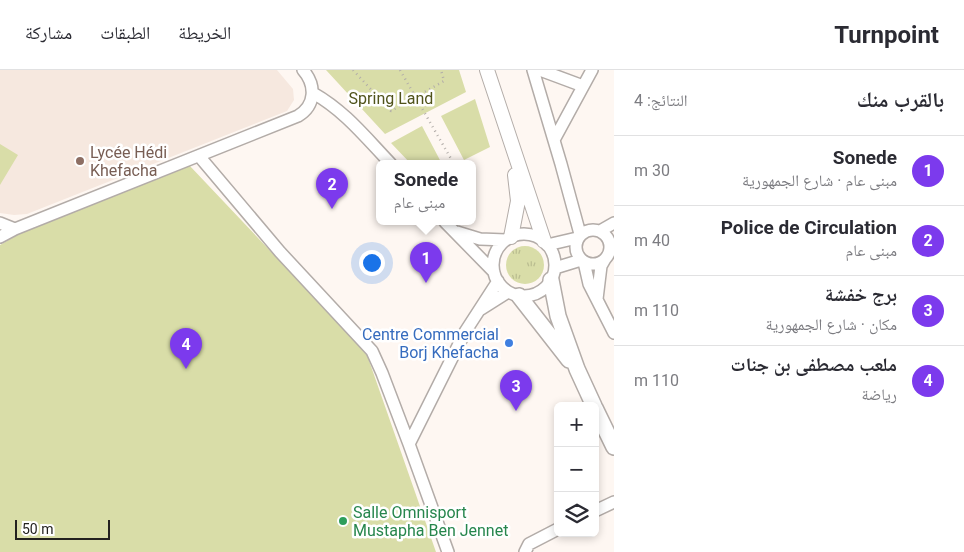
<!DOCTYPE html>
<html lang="ar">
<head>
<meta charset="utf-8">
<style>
	:root { --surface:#fff; --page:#f2f2f3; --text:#2b2b33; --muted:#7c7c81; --line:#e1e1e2; --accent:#7c3aed }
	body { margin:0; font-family:Roboto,"Noto Naskh Arabic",sans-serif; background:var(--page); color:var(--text); direction:rtl }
	.controls { position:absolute; right:15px; bottom:15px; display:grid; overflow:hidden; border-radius:8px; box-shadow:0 2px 8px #0003 }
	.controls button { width:45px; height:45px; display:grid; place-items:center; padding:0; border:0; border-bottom:1px solid var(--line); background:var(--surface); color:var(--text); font:25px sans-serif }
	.scale { position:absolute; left:15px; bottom:12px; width:95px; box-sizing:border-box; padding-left:5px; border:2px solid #23211f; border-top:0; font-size:14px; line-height:18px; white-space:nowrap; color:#23211f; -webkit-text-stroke:4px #fff; paint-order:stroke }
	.you { position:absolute; left:371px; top:192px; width:18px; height:18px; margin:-12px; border:4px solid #fff; border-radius:50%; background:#1a73e8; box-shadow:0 0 0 8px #1a73e833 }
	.badge { display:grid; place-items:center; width:32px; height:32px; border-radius:50%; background:var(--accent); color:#fff; font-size:16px; font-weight:700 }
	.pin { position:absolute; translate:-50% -41px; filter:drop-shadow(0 1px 2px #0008) }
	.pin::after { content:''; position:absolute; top:26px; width:18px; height:15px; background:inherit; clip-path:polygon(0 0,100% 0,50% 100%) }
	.popup { position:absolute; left:376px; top:90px; width:100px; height:65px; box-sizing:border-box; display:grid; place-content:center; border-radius:8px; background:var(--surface); filter:drop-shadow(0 1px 4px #0005); font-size:16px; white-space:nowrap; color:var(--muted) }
	.popup b { font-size:19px; color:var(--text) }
	.popup::after { content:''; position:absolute; left:50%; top:100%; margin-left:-10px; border:10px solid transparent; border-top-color:var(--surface) }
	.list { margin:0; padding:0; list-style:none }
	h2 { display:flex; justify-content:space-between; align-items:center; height:65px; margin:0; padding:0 20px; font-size:21px }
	h2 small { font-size:16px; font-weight:400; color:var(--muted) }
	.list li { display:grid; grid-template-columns:32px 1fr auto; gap:15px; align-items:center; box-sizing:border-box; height:70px; padding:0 20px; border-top:1px solid var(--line) }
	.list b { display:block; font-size:19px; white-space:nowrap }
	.list p { margin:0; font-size:16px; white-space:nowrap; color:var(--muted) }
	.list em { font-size:16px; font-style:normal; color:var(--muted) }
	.icon { flex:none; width:28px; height:28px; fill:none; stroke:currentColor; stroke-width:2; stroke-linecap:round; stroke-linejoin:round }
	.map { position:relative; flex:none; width:614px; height:482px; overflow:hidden; direction:ltr }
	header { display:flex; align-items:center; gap:30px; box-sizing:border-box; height:70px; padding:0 25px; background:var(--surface); border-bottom:1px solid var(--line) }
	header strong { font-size:24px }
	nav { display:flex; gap:28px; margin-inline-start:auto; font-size:18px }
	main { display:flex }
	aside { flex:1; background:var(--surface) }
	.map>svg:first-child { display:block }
	.built { fill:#f6e8df }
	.grass { fill:url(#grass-tufts) }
	.green { fill:#d9dda8 }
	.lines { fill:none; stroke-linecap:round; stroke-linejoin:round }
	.minor-casing { stroke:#b3aca8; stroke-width:14 }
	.tertiary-casing { stroke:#b3aca8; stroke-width:16 }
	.secondary-casing { stroke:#b3aca8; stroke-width:18 }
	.path { stroke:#b2ada9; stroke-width:2.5; stroke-dasharray:1 4; stroke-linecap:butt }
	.minor { stroke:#fff; stroke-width:11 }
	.tertiary { stroke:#fff; stroke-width:14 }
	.secondary { stroke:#fff; stroke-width:15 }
	.education-dot { fill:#8d6e63; stroke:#fff; stroke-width:2 }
	.shop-dot { fill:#3f7fe0; stroke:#fff; stroke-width:2 }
	.leisure-dot { fill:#2e9e5b; stroke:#fff; stroke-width:2 }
	.labels { text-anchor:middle; stroke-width:5; stroke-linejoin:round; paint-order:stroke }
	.park-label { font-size:16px; fill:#50531b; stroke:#fff }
	.education-label { font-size:16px; fill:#785e54; stroke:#fff; text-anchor:start }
	.shop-label { font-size:16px; fill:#366cbe; stroke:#fff; text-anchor:end }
	.leisure-label { font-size:16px; fill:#27864d; stroke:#fff; text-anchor:start }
</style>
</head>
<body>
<header>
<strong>Turnpoint</strong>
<nav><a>الخريطة</a><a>الطبقات</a><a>مشاركة</a></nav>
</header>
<main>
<aside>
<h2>بالقرب منك<small>النتائج: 4</small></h2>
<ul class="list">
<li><span class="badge">1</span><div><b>Sonede</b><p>مبنى عام · شارع الجمهورية</p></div><em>30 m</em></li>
<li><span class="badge">2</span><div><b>Police de Circulation</b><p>مبنى عام</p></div><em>40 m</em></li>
<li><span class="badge">3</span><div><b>برج خفشة</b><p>مكان · شارع الجمهورية</p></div><em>110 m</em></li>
<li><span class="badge">4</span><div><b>ملعب مصطفى بن جنات</b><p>رياضة</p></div><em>110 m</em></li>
</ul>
</aside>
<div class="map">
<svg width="614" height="482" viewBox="0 0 614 482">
	<defs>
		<pattern id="grass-tufts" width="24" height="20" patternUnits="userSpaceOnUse" patternTransform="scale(1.25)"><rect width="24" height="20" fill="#d9dda8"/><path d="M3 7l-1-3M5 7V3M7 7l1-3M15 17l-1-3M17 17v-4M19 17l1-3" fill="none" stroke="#babd90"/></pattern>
	</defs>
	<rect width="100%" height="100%" fill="#fef7f2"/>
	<path class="built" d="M0,0H277L293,19L294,30L287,41L27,144L14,145L0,143Z"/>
	<path class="grass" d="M506 195a19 19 0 1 1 38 0a19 19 0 1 1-38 0Z"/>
	<path class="green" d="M326,0H459L466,22L385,64Z
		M475,29L490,77L464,90L441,46Z
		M422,56L442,94H411L391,73Z
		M0,74L18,85L0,115Z
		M189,95L366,282L436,482H0V175L14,167L13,163Z"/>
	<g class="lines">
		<defs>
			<path id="minor" d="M533,0L561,94L580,164
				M540,0L583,16
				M313,23C345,41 366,68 391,94
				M554,70L592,0
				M199,86L280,182L372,281L382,303L409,374L448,482
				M445,152L494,202
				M0,153L15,159
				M576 177a17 17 0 1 1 34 0a17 17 0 1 1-34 0Z
				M600,161L614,153
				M457,162L480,169L506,170
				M493 195a31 31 0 1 1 62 0a31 31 0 1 1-62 0Z
				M0,167L15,159L298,46C316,35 316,15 303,0
				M547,175L577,168
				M584,192L589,214L614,263
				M555,198L581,190
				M597,229L601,196L605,189
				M481,239L508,222
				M409,374L465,262L498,211
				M595,441L614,432
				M525,482L529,474L558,459"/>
			<path id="tertiary" d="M487,0L544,171
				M511,167L518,131L515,105"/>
			<path id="secondary" d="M551,210L558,246L577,299L594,336
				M519,226L569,290
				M595,338L614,377"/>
		</defs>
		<use href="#minor" class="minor-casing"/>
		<use href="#tertiary" class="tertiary-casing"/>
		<use href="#secondary" class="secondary-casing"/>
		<path class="path" d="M353,0L391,41L444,11L441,0
			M400,0L454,94"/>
		<use href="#minor" class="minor"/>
		<use href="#tertiary" class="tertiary"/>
		<use href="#secondary" class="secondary"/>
	</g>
	<circle class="education-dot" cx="80" cy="91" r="5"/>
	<circle class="shop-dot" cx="509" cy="273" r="5"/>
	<circle class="leisure-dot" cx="343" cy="451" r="5"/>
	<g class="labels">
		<g class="park-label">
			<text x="391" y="34">Spring Land</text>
		</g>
		<g class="education-label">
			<text x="90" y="88">Lycée Hédi<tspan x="90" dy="18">Khefacha</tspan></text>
		</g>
		<g class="shop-label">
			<text x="499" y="270">Centre Commercial<tspan x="499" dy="18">Borj Khefacha</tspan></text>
		</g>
		<g class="leisure-label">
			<text x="353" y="448">Salle Omnisport<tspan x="353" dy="18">Mustapha Ben Jennet</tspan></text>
		</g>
	</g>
</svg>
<div class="controls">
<button>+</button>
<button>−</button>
<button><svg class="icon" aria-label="layers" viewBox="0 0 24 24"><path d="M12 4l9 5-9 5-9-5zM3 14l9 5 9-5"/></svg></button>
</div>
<div class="scale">50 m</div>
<div class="you"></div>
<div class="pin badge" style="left:426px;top:213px">1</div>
<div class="popup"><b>Sonede</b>مبنى عام</div>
<div class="pin badge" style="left:332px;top:139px">2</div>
<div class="pin badge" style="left:516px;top:341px">3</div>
<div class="pin badge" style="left:186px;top:299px">4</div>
</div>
</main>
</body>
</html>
